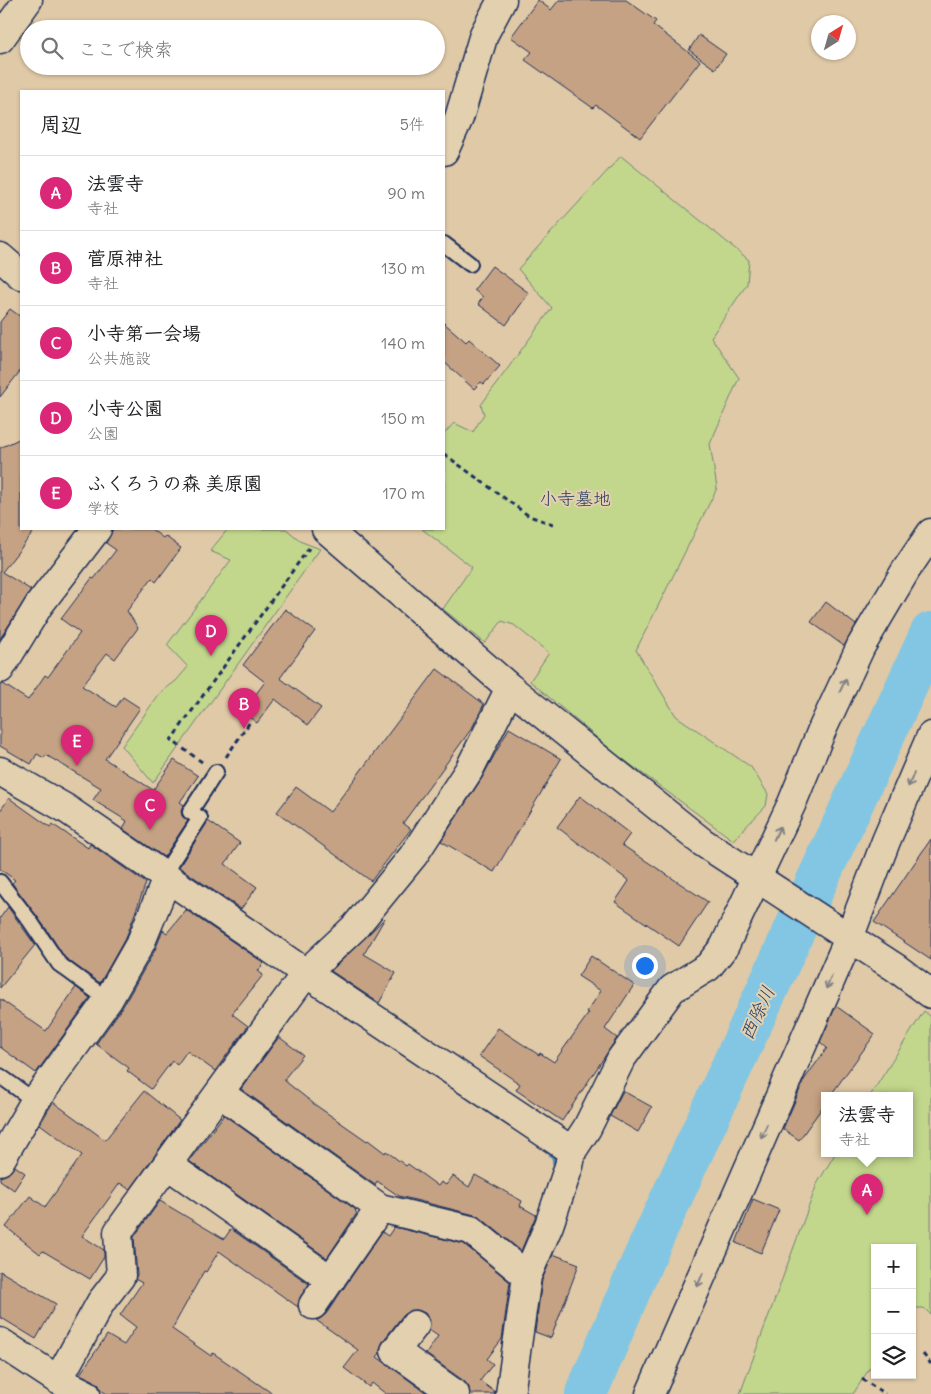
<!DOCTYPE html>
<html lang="ja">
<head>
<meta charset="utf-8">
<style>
	:root { --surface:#fff; --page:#f2f2f2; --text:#202124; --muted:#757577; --line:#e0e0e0; --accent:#db2777 }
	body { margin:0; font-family:Delius,"Klee One",sans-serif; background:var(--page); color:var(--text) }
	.controls { position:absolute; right:15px; bottom:15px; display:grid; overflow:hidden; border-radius:0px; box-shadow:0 1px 4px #0004 }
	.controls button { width:45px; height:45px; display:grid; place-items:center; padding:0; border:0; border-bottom:1px solid var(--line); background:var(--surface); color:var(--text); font:25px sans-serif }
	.compass { position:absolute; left:811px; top:15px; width:45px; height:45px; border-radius:50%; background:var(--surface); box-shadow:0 1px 4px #0004; rotate:37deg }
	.you { position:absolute; left:644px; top:965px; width:18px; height:18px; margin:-12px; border:4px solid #fff; border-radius:50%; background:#1a73e8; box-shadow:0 0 0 8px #1a73e833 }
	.badge { display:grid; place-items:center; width:32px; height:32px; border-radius:50%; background:var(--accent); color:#fff; font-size:16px; font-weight:700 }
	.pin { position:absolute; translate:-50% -41px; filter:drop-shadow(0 1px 2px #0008) }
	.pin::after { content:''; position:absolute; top:26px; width:18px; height:15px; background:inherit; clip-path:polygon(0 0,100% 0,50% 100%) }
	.popup { position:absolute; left:821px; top:1092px; width:92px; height:65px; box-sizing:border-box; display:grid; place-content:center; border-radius:0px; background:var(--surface); filter:drop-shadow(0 1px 4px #0005); font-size:16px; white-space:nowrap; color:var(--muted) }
	.popup b { font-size:19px; color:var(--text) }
	.popup::after { content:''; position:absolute; left:50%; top:100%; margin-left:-10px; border:10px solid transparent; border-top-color:var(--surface) }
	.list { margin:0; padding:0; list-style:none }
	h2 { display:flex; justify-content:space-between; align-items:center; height:65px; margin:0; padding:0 20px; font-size:21px }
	h2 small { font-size:16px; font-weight:400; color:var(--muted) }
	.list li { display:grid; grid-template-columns:32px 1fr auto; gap:15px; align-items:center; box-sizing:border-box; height:75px; padding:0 20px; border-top:1px solid var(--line) }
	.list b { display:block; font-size:19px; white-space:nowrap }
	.list p { margin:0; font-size:16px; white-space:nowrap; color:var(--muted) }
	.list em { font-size:16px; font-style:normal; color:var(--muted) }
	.icon { flex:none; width:28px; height:28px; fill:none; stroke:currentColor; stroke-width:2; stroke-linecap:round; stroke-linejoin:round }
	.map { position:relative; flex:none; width:931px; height:1394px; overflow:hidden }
	.search { position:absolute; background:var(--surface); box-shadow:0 1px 4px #0004; left:20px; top:20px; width:425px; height:55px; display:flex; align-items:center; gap:12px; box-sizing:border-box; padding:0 18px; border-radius:28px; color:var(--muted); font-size:19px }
	.panel { position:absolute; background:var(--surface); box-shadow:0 1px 4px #0004; left:20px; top:90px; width:425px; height:440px; border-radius:0px }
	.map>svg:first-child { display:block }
	.green { fill:#c2d78c; stroke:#6e8375 }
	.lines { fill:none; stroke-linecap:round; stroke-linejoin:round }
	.stream { stroke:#598aae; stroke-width:7 }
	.river { stroke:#82c6e3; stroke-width:42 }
	.building { fill:#c6a284; stroke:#1b2f5e }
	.lane-casing { stroke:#1b2f5e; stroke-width:18 }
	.street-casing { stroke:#1b2f5e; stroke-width:31 }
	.secondary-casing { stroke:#1b2f5e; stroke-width:31 }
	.path { stroke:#1b2f5e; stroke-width:3; stroke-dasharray:5 4; stroke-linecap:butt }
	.lane { stroke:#e3d0ae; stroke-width:14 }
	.street { stroke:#e3d0ae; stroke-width:28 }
	.secondary { stroke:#e3d0ae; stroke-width:28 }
	.oneway { stroke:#7f8086 }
	.labels { text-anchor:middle; stroke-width:4; stroke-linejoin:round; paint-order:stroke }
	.park-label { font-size:18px; fill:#2c4063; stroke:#e3d0ae }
	.water-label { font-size:19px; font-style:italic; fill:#253e6b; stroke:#e3d0ae }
</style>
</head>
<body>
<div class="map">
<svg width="931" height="1394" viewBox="0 0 931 1394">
	<rect width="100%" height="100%" fill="#e0c9a6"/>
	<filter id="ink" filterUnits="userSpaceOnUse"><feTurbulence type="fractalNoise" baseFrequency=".02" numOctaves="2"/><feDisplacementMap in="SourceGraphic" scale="10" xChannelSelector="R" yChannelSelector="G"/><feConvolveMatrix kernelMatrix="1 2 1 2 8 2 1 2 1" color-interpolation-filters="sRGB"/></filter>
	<g filter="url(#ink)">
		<path class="green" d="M621,156L749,260L747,284L711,337L739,378L710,444L717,488L636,650L676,716L751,767L768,794L766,806L733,840L616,754L530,681L549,653L514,625L502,621L485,643L443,609L472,567L422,529H444V434L454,423L473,432L484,414L481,405L552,308L518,269Z
			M228,529H286L302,542L320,549L153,783L122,746L160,693L176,681L188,667L167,645L231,560L210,551Z
			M924,1011L931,1017V1315L924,1308H912V1248H875V1360L853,1394H740L817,1184L835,1154H910V1096H870Z"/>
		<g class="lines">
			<path class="stream" d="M547,1148L555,1157L557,1172"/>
			<path class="river" d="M586,1394L642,1262L931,633"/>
		</g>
		<path class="building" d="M538,0L551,10L559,0H626L656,21L653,25L700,61L640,138L596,105L593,108L525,60L532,52L511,37Z
			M699,35L726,54L715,69L689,50Z
			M492,266L529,293L506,325L478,304L483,297L474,290Z
			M10,309L21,317V370L0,397V322Z
			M444,323L466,342L469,339L500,366L484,384L481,382L474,389L444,362Z
			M21,438V529H36L2,572L31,590L0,639V448Z
			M113,529H151L163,538L165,536L181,548L156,582L152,578L127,611L138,628L115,659L107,653L82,686L116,707L123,697L140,708L105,759L153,790L174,760L198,776L180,802L184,805L181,811L182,816L188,821L164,857L123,829L127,821L93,800L101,788L46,755L44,758L37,754L31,764L0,746V685L3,684L28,700L45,675L48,677L80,633L61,619L92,578L94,579L116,550L106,543Z
			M826,602L856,625L844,646L811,622Z
			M285,609L315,631L280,678L321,708L308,725L275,699L257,723L242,712L265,682L243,665Z
			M437,669L484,704L472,728L403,823L411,829L371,881L277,812L296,787L330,812Z
			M509,728L561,759L494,872L441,841L482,778Z
			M580,796L630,834L622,845L708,902L679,946L615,902L629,881L557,827Z
			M9,798L50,827L52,824L88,848L90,844L146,883L127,935L100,983L65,958L47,930L12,883L15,880L0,869V811Z
			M208,821L240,843L225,864L257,887L241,909L179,867Z
			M931,839V960L874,922Z
			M8,907L35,945L0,988V918Z
			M186,910L264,963L258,971L263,975L232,1014L248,1026L215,1071L187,1051L177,1065L172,1061L151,1089L127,1071L129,1068L96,1044L122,1008L155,950L163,930L167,933Z
			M385,918L364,954L396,973L379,1003L331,971Z
			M591,956L634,985L605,1029L617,1038L562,1121L516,1090L520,1084L479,1056L498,1028L539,1055L540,1053L554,1062L589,1013L587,1012L601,991L578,976Z
			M76,987L90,998L36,1073L0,1047V999L46,1031Z
			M836,1006L875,1034L830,1096H824V1105L799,1140L783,1129L804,1080L827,1048L820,1042Z
			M279,1037L303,1055L285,1078V1081L314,1104L367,1141L368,1140L385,1153L386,1151L406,1166L408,1164L438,1186L441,1182L446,1185L453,1176L469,1187L475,1175L522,1201L520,1206L536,1215L521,1251L481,1218L475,1215L399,1196L377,1181L375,1185L241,1089Z
			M144,1091L180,1120L130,1190L120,1183L82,1236L104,1250V1257L90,1279L43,1251L40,1254L6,1227L30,1196L45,1207L82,1155L40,1124L53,1102L105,1140Z
			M623,1091L652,1107L638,1132L610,1116Z
			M224,1115L356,1210L355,1211L357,1213L327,1258L189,1161Z
			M15,1166L25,1173L14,1190L0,1180V1177L8,1174Z
			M753,1199L779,1210L761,1253L736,1243Z
			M160,1201L224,1239L231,1229L309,1284L300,1297L298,1307L219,1251L206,1272L204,1271L172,1329L211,1356L213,1353L273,1394H107L101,1390L99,1385L93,1380L80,1374L107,1335L124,1345L136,1327L120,1315L142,1283L135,1279L137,1275L134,1237Z
			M394,1227L464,1244L510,1282L502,1339L487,1359L493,1364L480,1381L495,1392V1394H470L469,1387L464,1381L426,1354L438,1336L429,1330L430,1320L425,1313L418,1310H410L403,1315L383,1341L380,1349V1353L377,1357L428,1394H386L372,1383L369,1387L344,1368L358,1350L316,1320L320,1319L326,1314L382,1232L388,1236Z
			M553,1254L579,1264L551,1338L535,1332L542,1280Z
			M0,1271L56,1304L36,1339L0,1317Z"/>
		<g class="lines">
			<defs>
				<path id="lane" d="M444,244L470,264
					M163,875L200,818L190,812L216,772
					M0,882L30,921L59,964L108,1000
					M0,1076L35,1101"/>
				<path id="street" d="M0,39L28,0
					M444,151L459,118L484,34L502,0
					M0,669L39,605L97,529
					M0,771L65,808L306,973L572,1151
					M221,1094L380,1208L471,1230L527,1276
					M0,1161L35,1101L108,1000L141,942L167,878
					M168,1165L331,1280
					M313,1305L380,1208
					M415,1325L395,1351L455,1394
					M0,1342L58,1380L86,1394
					M58,1380L101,1302L121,1276L118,1232L306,973L355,927L413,856L469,770L510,688
					M510,1394L527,1276L549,1225L569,1166L572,1151L587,1128L621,1059L672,989L708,967L724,947L792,803L821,732L861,646L906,570L931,533
					M650,1394L849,938L886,841L931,736"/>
				<path id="secondary" d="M0,257L21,275
					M326,529L510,688L702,842L896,968L931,994"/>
			</defs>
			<use href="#lane" class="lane-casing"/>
			<use href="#street" class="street-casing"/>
			<use href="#secondary" class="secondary-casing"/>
			<path class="path" d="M444,454L529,516L553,524
				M226,757L250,722
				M202,762L171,740L309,548
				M923,1354L931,1364
				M862,1379L885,1394"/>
			<use href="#lane" class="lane"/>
			<use href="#street" class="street"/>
			<use href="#secondary" class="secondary"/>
		</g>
		<defs><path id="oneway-shaft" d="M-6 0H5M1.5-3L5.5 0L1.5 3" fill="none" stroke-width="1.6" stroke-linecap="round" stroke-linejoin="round" transform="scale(1.25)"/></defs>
		<g class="oneway">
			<use href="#oneway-shaft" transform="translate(843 685) rotate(-65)"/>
			<use href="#oneway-shaft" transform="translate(911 780) rotate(113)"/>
			<use href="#oneway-shaft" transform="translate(777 833) rotate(-65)"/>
			<use href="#oneway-shaft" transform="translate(829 982) rotate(114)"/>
			<use href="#oneway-shaft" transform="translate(764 1131) rotate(114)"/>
			<use href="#oneway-shaft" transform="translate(700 1280) rotate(113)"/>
		</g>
	</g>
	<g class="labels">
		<g class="park-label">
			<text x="575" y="505">小寺墓地</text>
		</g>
		<g class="water-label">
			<text transform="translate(757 1013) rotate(-65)" y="7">西除川</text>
		</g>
	</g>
</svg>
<div class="controls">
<button>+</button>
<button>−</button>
<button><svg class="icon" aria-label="layers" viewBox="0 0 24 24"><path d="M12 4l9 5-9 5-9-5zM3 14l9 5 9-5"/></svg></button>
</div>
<svg class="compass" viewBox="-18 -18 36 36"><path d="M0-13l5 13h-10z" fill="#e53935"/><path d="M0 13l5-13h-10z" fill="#757577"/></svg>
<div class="you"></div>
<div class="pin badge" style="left:867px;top:1215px">A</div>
<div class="popup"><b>法雲寺</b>寺社</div>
<div class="pin badge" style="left:244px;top:729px">B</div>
<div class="pin badge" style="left:150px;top:830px">C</div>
<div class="pin badge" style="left:211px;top:656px">D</div>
<div class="pin badge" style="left:77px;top:766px">E</div>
<div class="search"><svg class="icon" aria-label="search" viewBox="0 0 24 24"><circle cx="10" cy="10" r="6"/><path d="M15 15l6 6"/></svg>ここで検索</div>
<section class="panel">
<h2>周辺<small>5件</small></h2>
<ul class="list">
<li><span class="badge">A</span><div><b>法雲寺</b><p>寺社</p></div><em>90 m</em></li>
<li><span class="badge">B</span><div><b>菅原神社</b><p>寺社</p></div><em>130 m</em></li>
<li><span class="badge">C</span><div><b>小寺第一会場</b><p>公共施設</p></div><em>140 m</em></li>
<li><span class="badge">D</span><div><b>小寺公園</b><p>公園</p></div><em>150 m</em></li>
<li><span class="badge">E</span><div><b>ふくろうの森 美原園</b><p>学校</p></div><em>170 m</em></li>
</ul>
</section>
</div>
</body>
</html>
